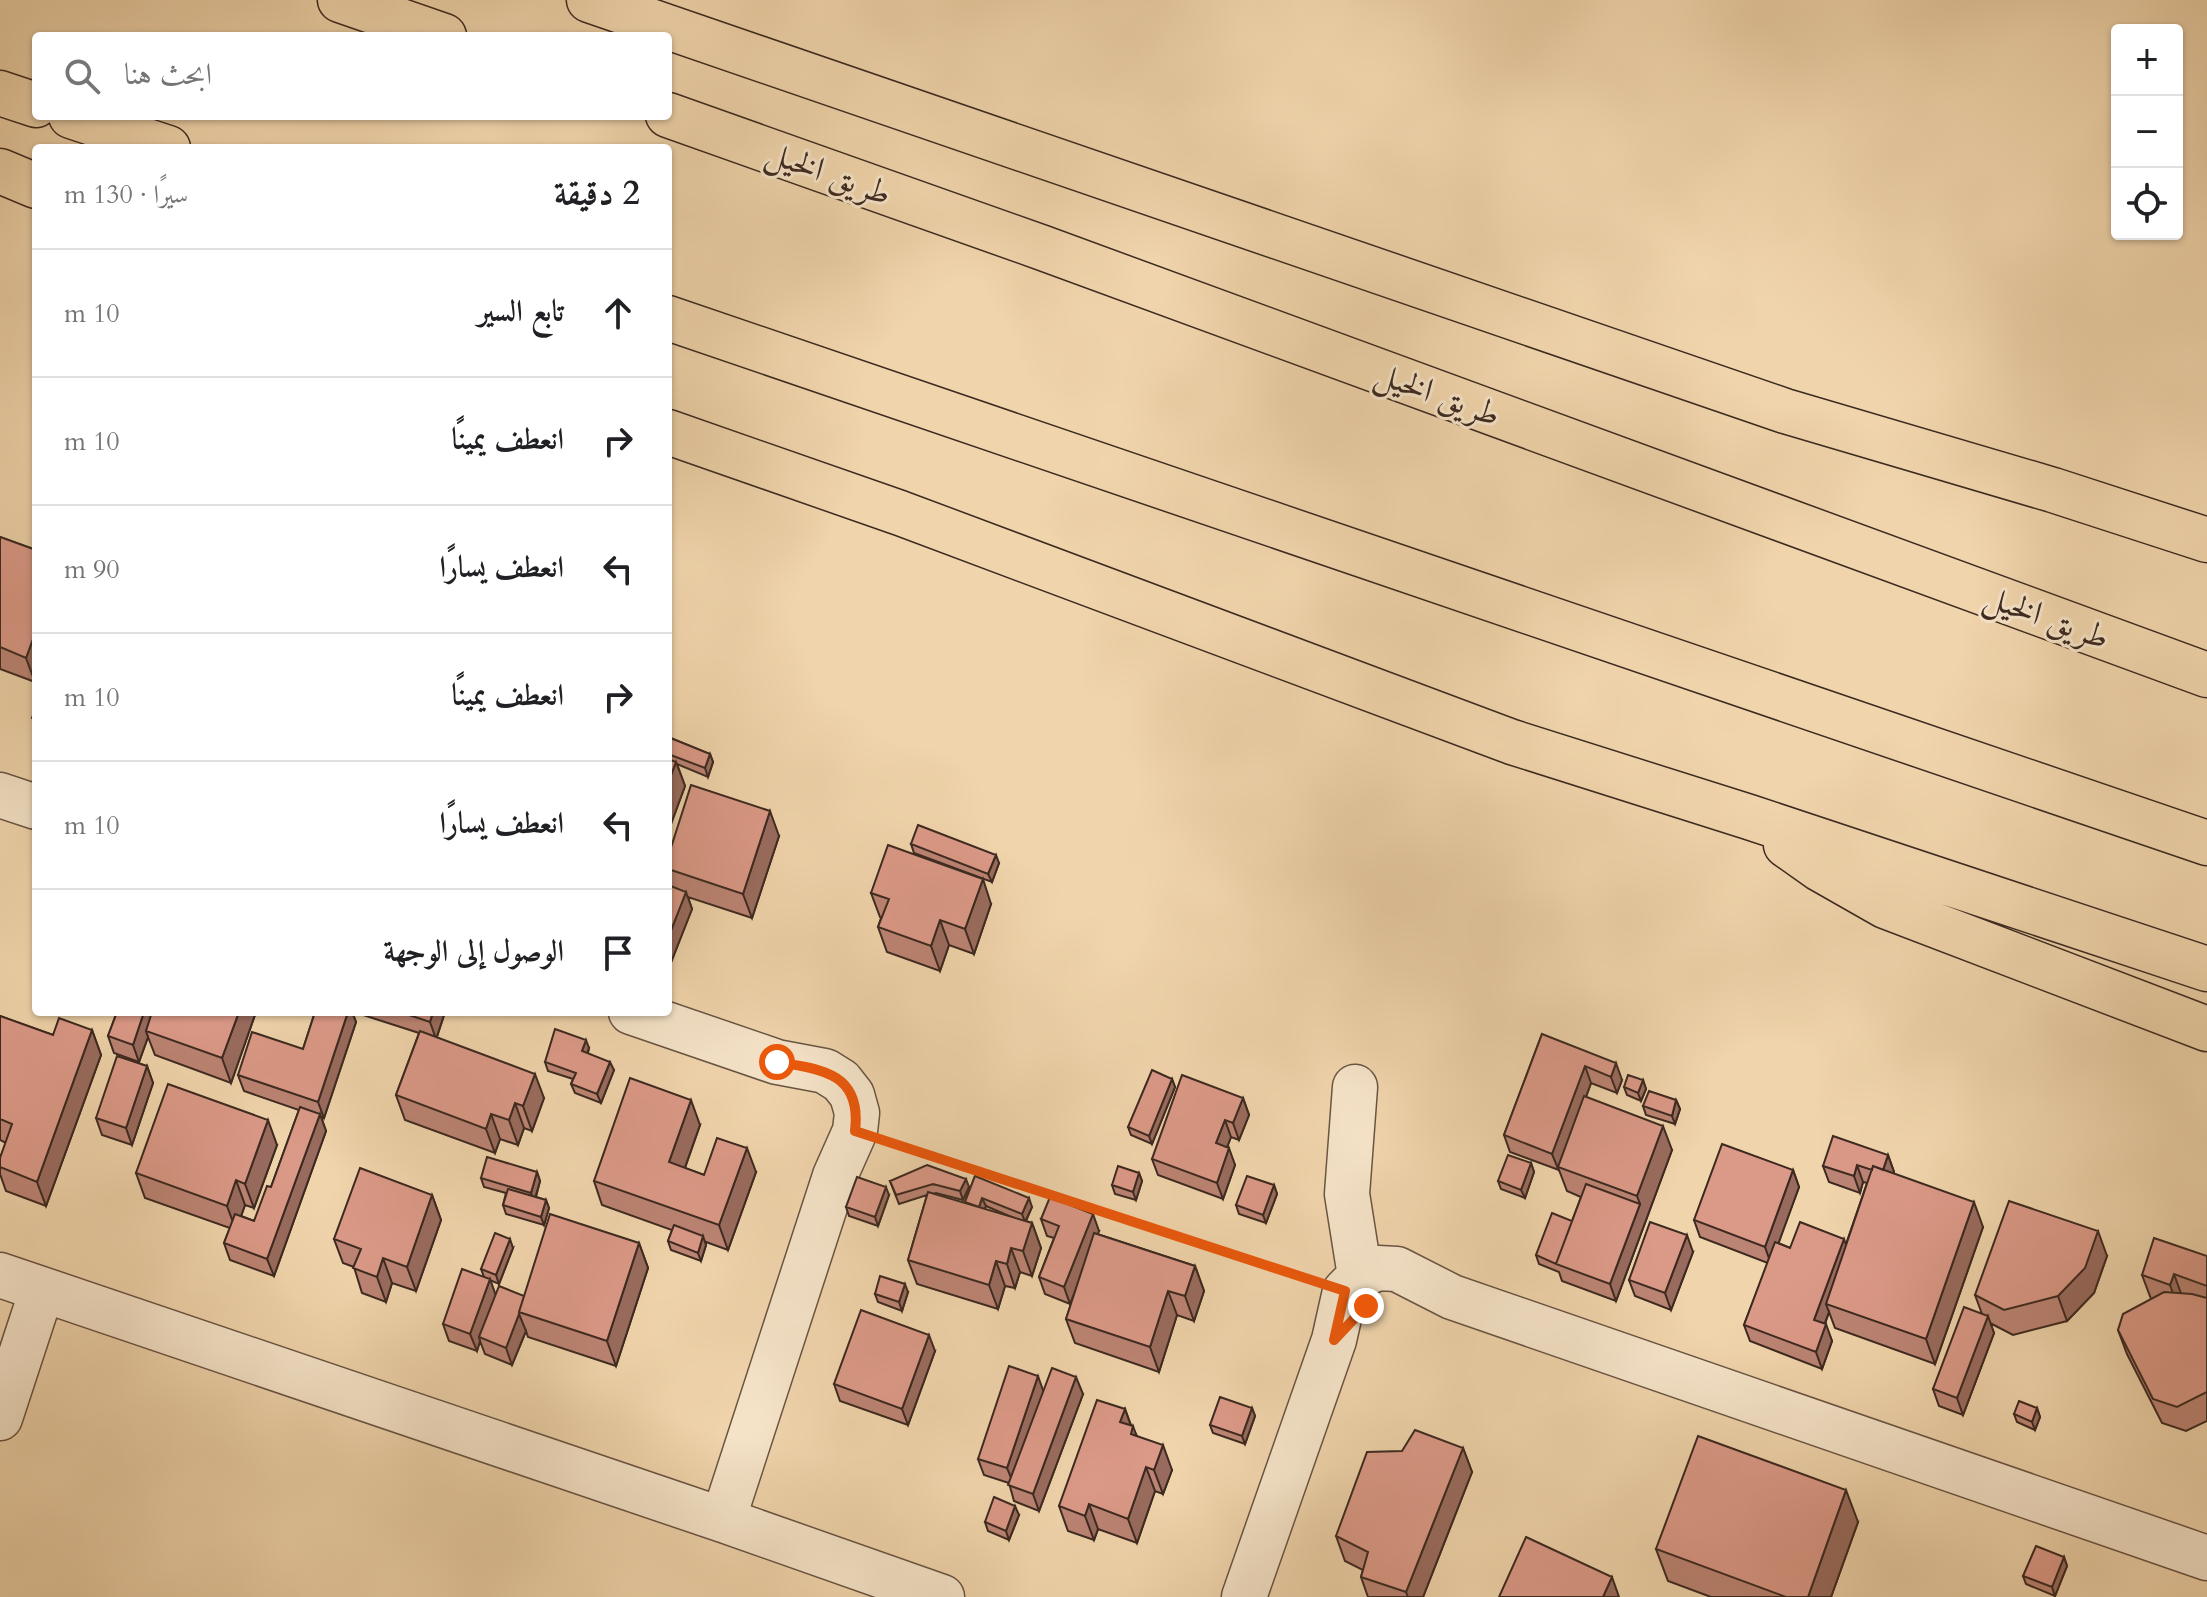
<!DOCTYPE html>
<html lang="ar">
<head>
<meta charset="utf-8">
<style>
	:root { --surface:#fff; --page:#f2f2f2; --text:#202124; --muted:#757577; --line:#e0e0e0 }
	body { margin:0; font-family:Cardo,Amiri,serif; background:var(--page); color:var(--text); direction:rtl }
	.controls { position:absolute; right:24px; top:24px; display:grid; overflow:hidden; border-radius:8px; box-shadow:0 2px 6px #0004 }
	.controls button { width:72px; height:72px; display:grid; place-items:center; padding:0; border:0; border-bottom:2px solid var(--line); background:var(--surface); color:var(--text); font:40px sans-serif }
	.stop { position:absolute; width:24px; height:24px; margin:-18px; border:6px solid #ea580c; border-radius:50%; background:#fff }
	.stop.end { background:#ea580c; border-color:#fff; box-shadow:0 2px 8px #0008 }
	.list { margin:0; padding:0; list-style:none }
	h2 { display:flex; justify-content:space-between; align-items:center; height:104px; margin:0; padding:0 32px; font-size:34px }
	h2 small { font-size:26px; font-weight:400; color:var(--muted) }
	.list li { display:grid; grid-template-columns:52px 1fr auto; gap:24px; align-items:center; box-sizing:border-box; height:128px; padding:0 32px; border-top:2px solid var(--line) }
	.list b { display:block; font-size:30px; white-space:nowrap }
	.list em { font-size:26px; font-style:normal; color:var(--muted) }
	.icon { flex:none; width:44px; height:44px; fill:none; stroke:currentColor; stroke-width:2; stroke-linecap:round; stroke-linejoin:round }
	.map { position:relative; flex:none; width:2207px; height:1597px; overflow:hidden; direction:ltr }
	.search { position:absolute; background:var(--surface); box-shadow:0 2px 6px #0004; left:32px; top:32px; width:640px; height:88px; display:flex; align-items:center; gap:20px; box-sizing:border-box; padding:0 28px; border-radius:8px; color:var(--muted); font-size:30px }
	.panel { position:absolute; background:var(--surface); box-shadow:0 2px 6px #0004; left:32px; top:144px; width:640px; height:872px; border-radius:8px; direction:rtl }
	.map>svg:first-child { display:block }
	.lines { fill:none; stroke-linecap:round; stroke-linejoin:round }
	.street-casing { stroke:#695443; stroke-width:47 }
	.highway-casing { stroke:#3c2920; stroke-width:47 }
	.path { stroke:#3c2920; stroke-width:5; stroke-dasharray:6 4; stroke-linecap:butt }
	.street { stroke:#f5e3c8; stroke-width:44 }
	.highway { stroke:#f0d4ab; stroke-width:44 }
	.wall { fill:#bc8474; stroke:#3c2920; stroke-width:2; fill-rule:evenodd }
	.shaded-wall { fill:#996b5e; stroke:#3c2920; stroke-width:2 }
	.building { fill:#db9987; stroke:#3c2920; stroke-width:2 }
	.route { stroke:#ea580c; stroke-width:10 }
	.labels { text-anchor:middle; stroke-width:6; stroke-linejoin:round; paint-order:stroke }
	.street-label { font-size:34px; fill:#3c2920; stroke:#f5e3c8 }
</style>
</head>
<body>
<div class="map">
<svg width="2207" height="1597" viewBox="0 0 2207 1597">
	<rect width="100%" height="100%" fill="#f0d4ab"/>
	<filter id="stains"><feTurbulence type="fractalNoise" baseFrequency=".0025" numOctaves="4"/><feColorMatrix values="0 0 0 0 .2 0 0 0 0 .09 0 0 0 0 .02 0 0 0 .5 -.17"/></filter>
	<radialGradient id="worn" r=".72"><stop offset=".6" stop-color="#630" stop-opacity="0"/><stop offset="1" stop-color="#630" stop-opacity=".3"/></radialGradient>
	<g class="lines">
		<defs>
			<path id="street" d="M0,795L36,807
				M631,1012L777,1062L825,1071L841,1081L852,1095L857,1113L855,1131L835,1176L723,1520
				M1355,1087L1347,1194L1360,1276
				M0,1275L723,1520L942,1597
				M0,1418L42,1290
				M1244,1597L1334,1340L1345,1291L1360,1276L1378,1268L1397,1269L1452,1297L2207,1558"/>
			<path id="highway" d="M340,0L444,36
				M589,0L1785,411L2053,490L2207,540
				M0,93L36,105
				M668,115L1043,248L2207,675
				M71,116L168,148
				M0,171L36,186
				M668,318C1180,495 1694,667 2207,843
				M668,432L900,513L1512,742L1749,817L2207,969
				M1786,845L1820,869L1885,906L2207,1029"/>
		</defs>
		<use href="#street" class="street-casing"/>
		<use href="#highway" class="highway-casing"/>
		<path class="path" d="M894,1144L1307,1279"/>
		<use href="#street" class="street"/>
		<use href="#highway" class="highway"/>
	</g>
	<path class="wall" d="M0,537L36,550L35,682L0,669Z
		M668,737L710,754L713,762L708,777L677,764L685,786L668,832Z
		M779,836L752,918L688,897L692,909L668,970V885L671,886L668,878V857Z
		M911,844L999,863L992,882L914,853Z
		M871,893L991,904L974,954L949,945L940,971L887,952L878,927L881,918L880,917Z
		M117,1012H256L231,1083L155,1055L148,1037L139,1062L114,1053L108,1036Z
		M315,1012H352L356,1022L324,1118L321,1117L326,1131L274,1276L230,1260L224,1243L230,1228L145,1198L136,1173L277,1145L254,1208L245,1205L241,1216L254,1221L271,1187L299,1110L244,1091L238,1075L303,1049Z
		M359,1012H445L437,1037L544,1098L532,1131L524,1128L518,1145L500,1139L495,1153L405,1120L396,1095L419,1033L360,1014Z
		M0,1016L53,1035L92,1030L101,1055L46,1206L6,1191L0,1174V1158L6,1143L0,1140Z
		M1542,1034L1622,1080L1617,1093L1591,1083L1586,1097L1672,1150L1616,1301L1562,1281L1559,1272L1539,1264L1536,1255L1572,1221L1581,1197L1567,1191L1559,1170L1510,1152L1504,1135Z
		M589,1048L588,1053L614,1070L601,1103L575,1093L571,1084L573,1079L548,1071L545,1062Z
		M147,1066L153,1083L132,1145L102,1135L96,1118Z
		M1172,1079L1175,1087L1152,1144L1131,1135L1128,1127Z
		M1643,1080L1646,1089L1641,1101L1627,1095L1624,1087Z
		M1243,1098L1249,1115L1239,1140L1231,1137L1227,1147L1235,1165L1223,1199L1158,1175L1152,1159Z
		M1676,1100L1680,1109L1675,1124L1646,1115L1643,1106Z
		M700,1125L685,1168L704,1175L756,1172L728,1250L706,1242V1245L701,1261L671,1250L668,1241L672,1230L602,1205L594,1181Z
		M1888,1155L1894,1172V1174L1983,1227L1935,1364L1835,1328L1829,1312L1825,1324L1832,1341L1822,1369L1750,1341L1744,1325L1768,1263L1700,1237L1694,1220L1793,1170L1799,1187L1778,1243L1790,1248L1846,1244L1867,1183L1863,1182L1860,1193L1829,1182L1823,1166Z
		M1531,1163L1534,1172L1525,1198L1501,1189L1498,1181Z
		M537,1172L540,1181L536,1197L546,1200L549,1208L544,1225L506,1214L503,1205L506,1193L484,1187L481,1178Z
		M1139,1173L1142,1181L1136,1200L1115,1194L1112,1185Z
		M975,1176L1032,1207L1026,1221L1032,1223L1041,1248L1032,1276L1020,1272L1015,1288L1005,1286L998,1309L917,1284L908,1260L927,1195L899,1204L890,1181L969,1187L963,1200L936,1193L933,1194L966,1204L965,1202ZM986,1206L1016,1219L984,1209Z
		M1274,1185L1277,1194L1266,1223L1239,1214L1236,1205Z
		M432,1195L441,1220L416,1291L392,1283L386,1302L362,1293L354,1267L343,1263L334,1239Z
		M889,1195L878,1226L849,1216L846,1207Z
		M1041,1219L1099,1231L1097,1234L1195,1266L1204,1291L1194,1321L1177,1315L1159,1372L1075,1343L1066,1319L1076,1289L1070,1304L1045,1294L1039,1277L1054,1238L1047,1236Z
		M639,1243L648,1268L616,1366L528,1337L526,1331L512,1365L485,1354L480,1341L477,1351L449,1341L443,1324L484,1277L481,1269L513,1248L499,1284L490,1280L495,1294L524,1296Z
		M1693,1252L1671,1310L1635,1296L1629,1280Z
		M2107,1256L2094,1293L2067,1321L2013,1335L1990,1323L1994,1333L1963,1415L1939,1406L1933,1389L1982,1314L1975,1295Z
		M2207,1256V1421L2186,1431L2162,1423L2127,1354L2118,1330L2151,1299L2142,1275Z
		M908,1292L902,1311L878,1302L875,1294Z
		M935,1351L908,1425L840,1401L834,1384Z
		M1044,1391L1083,1394L1039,1511L1014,1501L1009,1483L984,1475L978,1459Z
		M1252,1408L1255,1416L1245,1444L1213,1433L1210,1425Z
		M2037,1408L2040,1417L2035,1430L2017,1422L2014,1414Z
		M1125,1409L1131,1425L1137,1436L1172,1470L1163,1494L1155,1491L1137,1543L1098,1529L1094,1540L1068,1531L1059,1506Z
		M1463,1448L1472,1472L1423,1597H1368L1361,1577L1363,1570L1345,1561L1336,1536Z
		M1019,1515L1009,1540L988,1531L985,1522Z
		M1858,1522L1831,1597H1711L1668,1581L1656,1549Z
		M2064,1557L2067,1566L2055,1596L2026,1584L2023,1576Z"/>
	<path class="shaded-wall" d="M36,631V680L35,682L26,658Z
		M710,754L713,762L708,777L705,768Z
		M676,762L685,786L668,832V783Z
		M770,811L779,836L752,918L743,894Z
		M996,855L999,863L992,882L988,874Z
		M983,879L991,904L974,954L965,929Z
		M686,892L692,909L668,970V938Z
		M940,920L949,945L940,971L931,946Z
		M144,1012H156L146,1031L148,1037L139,1062L133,1045Z
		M239,1012H256L231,1083L222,1058Z
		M348,1012H352L356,1022L324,1118L318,1102Z
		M433,1012H445L436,1039L430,1022Z
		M92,1030L101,1055L46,1206L37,1182Z
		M586,1040L589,1048L585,1059L582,1051Z
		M610,1062L614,1070L601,1103L597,1094Z
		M1616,1063L1622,1080L1617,1093L1611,1077Z
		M147,1066L153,1083L132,1145L126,1128Z
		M1585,1066L1591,1083L1560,1167H1558L1559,1171L1552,1154Z
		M535,1074L544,1098L532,1131L523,1106Z
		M1172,1079L1175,1087L1152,1144L1149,1136Z
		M1643,1080L1646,1089L1641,1101L1638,1093Z
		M1243,1098L1249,1115L1239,1140L1233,1123Z
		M691,1100L700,1125L678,1187L669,1162Z
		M1676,1100L1680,1109L1675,1124L1672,1116Z
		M515,1103L524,1128L518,1145L509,1120Z
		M320,1114L326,1131L274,1276L267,1259Z
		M491,1114L500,1139L495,1153L486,1129Z
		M268,1120L277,1145L254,1208L245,1184Z
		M1225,1120L1231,1137L1222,1160L1216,1143Z
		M1663,1126L1672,1150L1616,1301L1610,1284L1640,1204L1637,1196Z
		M747,1148L756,1172L728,1250L719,1225Z
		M1229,1148L1235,1165L1223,1199L1217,1183Z
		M1888,1155L1894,1172L1888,1190L1882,1174Z
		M1531,1163L1534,1172L1525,1198L1521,1190Z
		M1857,1165L1863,1182L1860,1193L1854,1176Z
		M1793,1170L1799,1187L1771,1264L1765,1247Z
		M537,1172L540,1181L534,1202L531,1193Z
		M1139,1173L1142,1181L1136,1200L1133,1192Z
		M966,1179L969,1187L963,1200L960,1191Z
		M236,1180L245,1205L236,1230L227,1206Z
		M1274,1185L1277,1194L1266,1223L1263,1215Z
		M886,1187L889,1195L878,1226L875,1217Z
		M432,1195L441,1220L416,1291L407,1267Z
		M982,1198L986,1206L982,1215L979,1207Z
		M1029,1198L1032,1207L1025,1222L1022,1214Z
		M546,1200L549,1208L544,1225L541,1217Z
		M1974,1202L1983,1227L1935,1364L1926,1339Z
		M1093,1214L1099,1231L1070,1304L1064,1287Z
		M1032,1223L1041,1248L1032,1276L1023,1251Z
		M2098,1231L2107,1256L2094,1293L2067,1321L2058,1296Z
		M1687,1235L1693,1252L1671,1310L1665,1293Z
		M703,1236L706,1245L701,1261L698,1253Z
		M510,1239L513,1248L499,1284L496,1275Z
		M1844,1239L1850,1256L1826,1304L1829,1312L1820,1336L1814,1320Z
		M639,1243L648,1268L616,1366L607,1341Z
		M1011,1248L1020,1272L1015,1288L1007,1264Z
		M383,1258L392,1283L386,1302L377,1277Z
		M996,1261L1005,1286L998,1309L989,1285Z
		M1195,1266L1204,1291L1194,1321L1185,1296Z
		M2174,1274L2183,1299L2179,1310L2170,1285Z
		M490,1279L496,1296L479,1337L480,1341L477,1351L470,1334Z
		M905,1284L908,1292L902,1311L899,1302Z
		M1168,1291L1177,1315L1159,1372L1150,1347Z
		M519,1314L526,1331L512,1365L506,1348Z
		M1988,1316L1994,1333L1963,1415L1957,1398Z
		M1826,1324L1832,1341L1822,1369L1816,1352Z
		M929,1335L935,1351L908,1425L902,1409Z
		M1038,1376L1044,1393L1014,1485L1007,1468Z
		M1076,1377L1083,1394L1039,1511L1033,1494Z
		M1252,1408L1255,1416L1245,1444L1242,1436Z
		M2037,1408L2040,1417L2035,1430L2032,1422Z
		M1125,1409L1132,1429L1133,1426L1142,1451L1120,1422Z
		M1163,1445L1172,1470L1163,1494L1154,1470Z
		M1463,1448L1472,1472L1423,1597H1408L1406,1592Z
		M1146,1467L1155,1491L1137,1543L1128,1519Z
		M1846,1490L1858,1522L1831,1597H1808Z
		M1089,1504L1098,1529L1094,1540L1085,1516Z
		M1015,1506L1019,1515L1009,1540L1006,1531Z
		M2064,1557L2067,1566L2055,1596L2052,1587Z
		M1612,1577L1619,1597H1603Z"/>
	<path class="building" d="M0,537L36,550V562L34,567H36V631L26,658L0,647Z
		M36,707V720L32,718Z
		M668,737L710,754L705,768L668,754Z
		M668,759L676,762L668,783Z
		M691,785L770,811L743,894L668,869V857Z
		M918,825L996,855L988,874L911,844Z
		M888,845L983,879L965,929L940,920L931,946L878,927L889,899L871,893Z
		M668,885L686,892L668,938Z
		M117,1012H144L133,1045L108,1036Z
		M152,1012H239L222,1058L146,1031Z
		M315,1012H348L318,1102L238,1075L252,1032L303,1049Z
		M400,1012H433L430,1022Z
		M0,1016L53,1035L59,1018L92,1030L37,1182L0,1167V1158L12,1124L0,1119Z
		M555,1029L586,1040L582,1051L610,1062L597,1094L571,1084L576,1073L545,1062Z
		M420,1031L535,1074L523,1106L515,1103L509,1120L491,1114L486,1129L396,1095Z
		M1542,1034L1616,1063L1611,1077L1585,1066L1552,1154L1504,1135Z
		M117,1056L147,1066L126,1128L96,1118Z
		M1152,1070L1172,1079L1149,1136L1128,1127Z
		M1182,1075L1243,1098L1233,1123L1225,1120L1216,1143L1229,1148L1217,1183L1152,1159Z
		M1628,1075L1643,1080L1638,1093L1624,1087Z
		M630,1078L691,1100L669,1162L704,1175L717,1138L747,1148L719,1225L594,1181Z
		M168,1084L268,1120L245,1184L236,1180L227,1206L136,1173Z
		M1649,1091L1676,1100L1672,1116L1643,1106Z
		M1584,1096L1663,1126L1637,1196L1558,1167Z
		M300,1107L320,1114L267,1259L224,1243L235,1214L254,1221L267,1186L271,1187Z
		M1833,1136L1888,1155L1883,1170L1873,1166L1872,1170L1857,1165L1854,1176L1823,1166Z
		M1722,1144L1793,1170L1765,1247L1694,1220Z
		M1508,1155L1531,1163L1521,1190L1498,1181Z
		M487,1157L537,1172L531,1193L481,1178Z
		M927,1165L966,1179L960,1191L933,1184L896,1195L890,1181Z
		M1118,1166L1139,1173L1133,1192L1112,1185Z
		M1873,1166L1974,1202L1926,1339L1826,1304Z
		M360,1168L432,1195L407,1267L383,1258L377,1277L353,1268L361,1249L334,1239Z
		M975,1176L1029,1198L1022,1214L982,1198L979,1207L965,1202Z
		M1247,1176L1274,1185L1263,1215L1236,1205Z
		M857,1177L886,1187L875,1217L846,1207Z
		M1586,1184L1640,1204L1610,1284L1556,1264Z
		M508,1189L546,1200L541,1217L503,1205Z
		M928,1192L1032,1223L1023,1251L1011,1248L1007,1264L996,1261L989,1285L908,1260Z
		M1050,1197L1093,1214L1064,1287L1039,1277L1059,1226L1041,1219Z
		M2009,1201L2098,1231L2085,1268L2058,1296L2004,1310L1975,1295Z
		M1552,1213L1572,1221L1556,1264L1536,1255Z
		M550,1214L639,1243L607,1341L519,1312Z
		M1650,1222L1687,1235L1665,1293L1629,1280Z
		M1800,1222L1844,1239L1814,1320L1826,1324L1816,1352L1744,1325L1775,1242L1790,1248Z
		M674,1225L703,1236L698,1253L668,1241Z
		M495,1233L510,1239L496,1275L481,1269Z
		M1094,1233L1195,1266L1185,1296L1168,1291L1150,1347L1066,1319Z
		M2154,1238L2207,1256V1286L2174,1274L2170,1285L2142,1275Z
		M462,1269L490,1279L470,1334L443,1324Z
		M880,1276L905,1284L899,1302L875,1294Z
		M499,1286L524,1296L519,1312V1314L506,1348L479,1337Z
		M2164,1292L2192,1294L2207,1298V1392L2177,1407L2153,1399L2118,1330L2123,1314Z
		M1964,1307L1988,1316L1957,1398L1933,1389Z
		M861,1310L929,1335L902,1409L834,1384Z
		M1009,1366L1038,1376L1007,1468L978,1459Z
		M1052,1368L1076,1377L1033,1494L1008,1485Z
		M1220,1397L1252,1408L1242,1436L1210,1425Z
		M1097,1400L1125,1409L1120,1422L1133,1426L1131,1434L1163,1445L1154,1470L1146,1467L1128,1519L1089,1504L1085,1516L1059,1506Z
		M2019,1401L2037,1408L2032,1422L2014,1414Z
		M1415,1430L1463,1448L1406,1592L1361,1577L1368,1552L1336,1536L1367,1452L1402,1451Z
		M1698,1436L1846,1490L1808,1597H1786L1656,1549Z
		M994,1497L1015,1506L1006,1531L985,1522Z
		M1526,1537L1612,1577L1603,1597H1499Z
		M2036,1546L2064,1557L2052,1587L2023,1576Z"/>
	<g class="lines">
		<path class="route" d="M777,1062C823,1069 862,1074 855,1131L1345,1291L1334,1340L1366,1306"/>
	</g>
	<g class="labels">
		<g class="street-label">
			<text transform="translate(829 172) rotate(20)" y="12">طريق الخيل</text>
			<text transform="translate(1438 393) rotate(20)" y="12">طريق الخيل</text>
			<text transform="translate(2047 616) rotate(20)" y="12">طريق الخيل</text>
		</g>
	</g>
	<rect width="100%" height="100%" filter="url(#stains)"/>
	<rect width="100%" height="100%" fill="url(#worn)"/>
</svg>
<div class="controls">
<button>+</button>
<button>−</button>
<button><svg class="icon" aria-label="locate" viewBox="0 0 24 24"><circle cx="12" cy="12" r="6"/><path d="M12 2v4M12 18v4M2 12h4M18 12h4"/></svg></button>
</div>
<div class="stop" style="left:777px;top:1062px"></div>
<div class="stop end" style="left:1366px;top:1306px"></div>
<div class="search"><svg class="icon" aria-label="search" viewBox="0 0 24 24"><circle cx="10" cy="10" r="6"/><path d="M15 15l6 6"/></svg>ابحث هنا</div>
<section class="panel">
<h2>2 دقيقة<small>سيرًا · 130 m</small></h2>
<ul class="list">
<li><svg class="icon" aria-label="ahead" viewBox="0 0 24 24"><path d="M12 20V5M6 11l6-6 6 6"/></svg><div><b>تابع السير</b></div><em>10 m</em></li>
<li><svg class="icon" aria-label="right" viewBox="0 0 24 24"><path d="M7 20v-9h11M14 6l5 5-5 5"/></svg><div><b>انعطف يمينًا</b></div><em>10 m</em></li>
<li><svg class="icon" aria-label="left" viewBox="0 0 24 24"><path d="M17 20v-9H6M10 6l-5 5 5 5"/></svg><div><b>انعطف يسارًا</b></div><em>90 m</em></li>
<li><svg class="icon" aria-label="right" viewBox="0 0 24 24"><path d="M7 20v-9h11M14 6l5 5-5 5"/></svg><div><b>انعطف يمينًا</b></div><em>10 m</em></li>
<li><svg class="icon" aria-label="left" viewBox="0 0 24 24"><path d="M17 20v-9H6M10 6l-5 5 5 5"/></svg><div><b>انعطف يسارًا</b></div><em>10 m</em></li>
<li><svg class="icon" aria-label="arrive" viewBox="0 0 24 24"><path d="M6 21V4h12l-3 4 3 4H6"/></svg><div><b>الوصول إلى الوجهة</b></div></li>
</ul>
</section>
</div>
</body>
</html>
